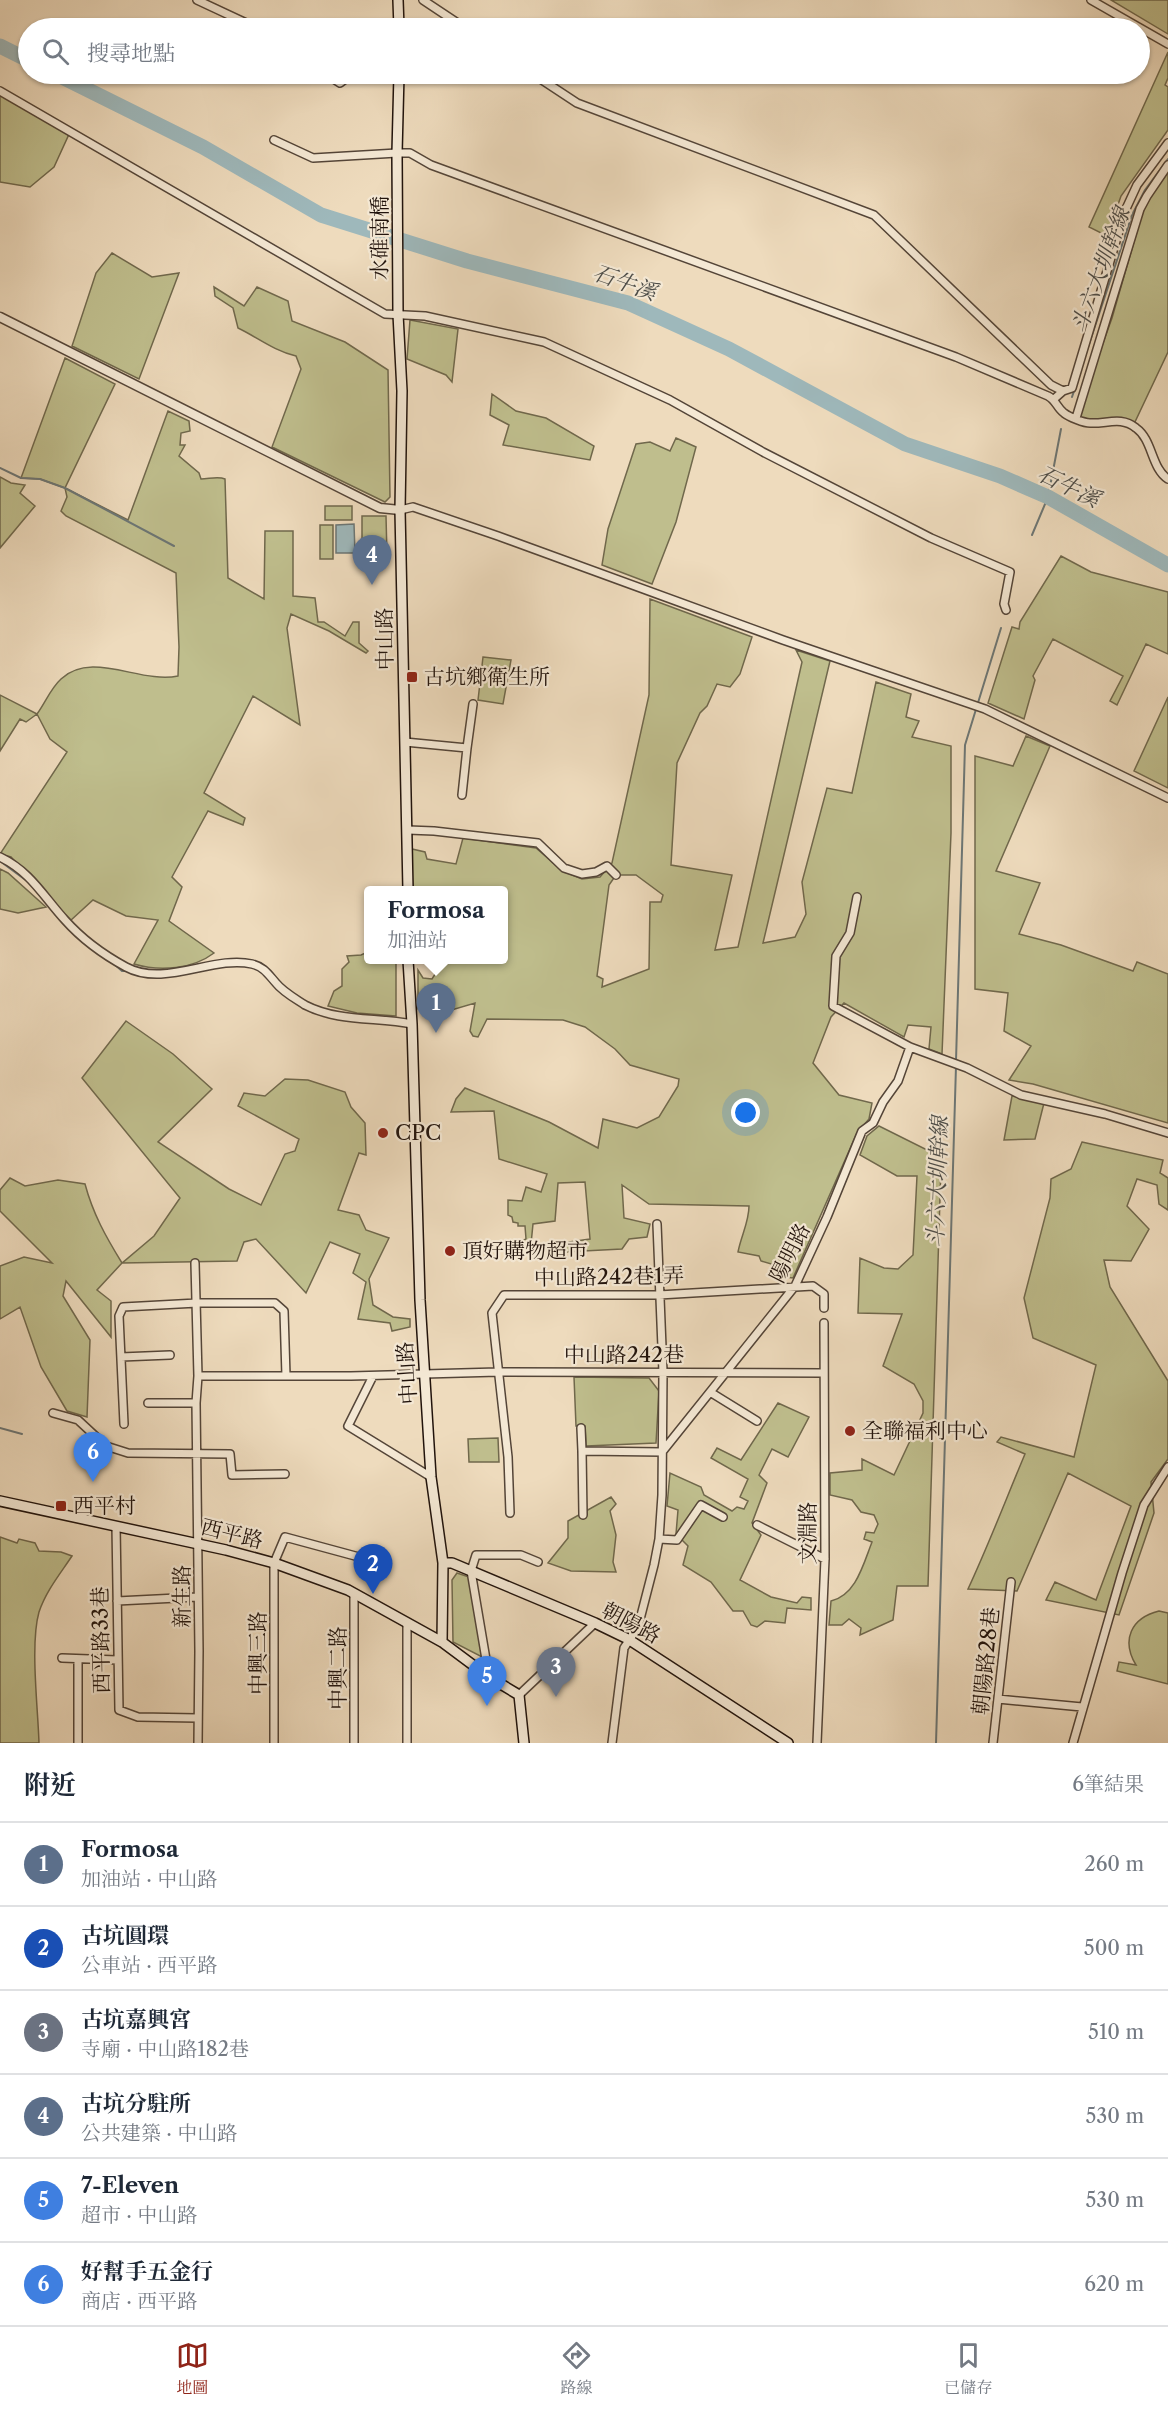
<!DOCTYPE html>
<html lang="zh-TW">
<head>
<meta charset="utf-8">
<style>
	:root { --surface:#fff; --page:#f6f6f7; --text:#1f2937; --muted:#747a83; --line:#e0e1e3; --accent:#8f2418 }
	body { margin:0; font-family:"Libre Caslon Text","Noto Serif TC",serif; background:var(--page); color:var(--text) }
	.you { position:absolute; left:746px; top:1113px; width:21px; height:21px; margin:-15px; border:4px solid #fff; border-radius:50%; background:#1a73e8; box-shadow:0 0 0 9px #1a73e833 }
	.badge { display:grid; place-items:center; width:39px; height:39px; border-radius:50%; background:var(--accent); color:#fff; font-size:20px; font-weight:700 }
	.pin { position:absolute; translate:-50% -50px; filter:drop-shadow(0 2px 3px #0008) }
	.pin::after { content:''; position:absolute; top:32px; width:21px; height:18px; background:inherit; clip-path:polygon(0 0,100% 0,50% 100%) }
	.popup { position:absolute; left:364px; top:886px; width:144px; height:78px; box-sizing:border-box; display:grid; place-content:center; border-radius:6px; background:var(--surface); filter:drop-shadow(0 2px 4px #0005); font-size:20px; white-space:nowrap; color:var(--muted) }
	.popup b { font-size:22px; color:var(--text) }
	.popup::after { content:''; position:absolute; left:50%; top:100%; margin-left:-12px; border:12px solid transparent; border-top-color:var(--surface) }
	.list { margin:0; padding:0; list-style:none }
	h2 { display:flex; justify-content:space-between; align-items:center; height:78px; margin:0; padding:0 24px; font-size:26px }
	h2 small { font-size:20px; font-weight:400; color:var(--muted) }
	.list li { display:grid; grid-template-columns:39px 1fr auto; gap:18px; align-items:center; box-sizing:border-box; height:84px; padding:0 24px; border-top:2px solid var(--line) }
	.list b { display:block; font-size:22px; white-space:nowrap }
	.list p { margin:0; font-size:20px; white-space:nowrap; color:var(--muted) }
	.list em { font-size:20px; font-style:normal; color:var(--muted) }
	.icon { flex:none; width:33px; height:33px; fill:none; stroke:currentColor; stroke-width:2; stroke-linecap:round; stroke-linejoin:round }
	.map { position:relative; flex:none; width:1168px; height:1743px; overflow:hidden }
	.search { position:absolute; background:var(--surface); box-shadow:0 2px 4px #0004; left:18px; right:18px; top:18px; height:66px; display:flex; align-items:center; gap:15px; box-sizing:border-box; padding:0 21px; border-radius:33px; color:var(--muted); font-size:22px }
	.sheet { height:582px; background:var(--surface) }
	nav { display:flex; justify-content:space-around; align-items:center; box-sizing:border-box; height:84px; border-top:2px solid var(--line); background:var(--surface); font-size:16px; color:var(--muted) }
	nav a { display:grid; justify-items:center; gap:3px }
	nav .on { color:var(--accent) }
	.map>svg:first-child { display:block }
	.green { fill:#bfbe8d; stroke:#70684c; stroke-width:1.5; fill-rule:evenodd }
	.water { fill:#9eb8bb; stroke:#6c7675; stroke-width:1.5 }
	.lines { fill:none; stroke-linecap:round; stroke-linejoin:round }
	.stream { stroke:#6c7675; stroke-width:2 }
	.river { stroke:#9eb8bb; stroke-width:15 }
	.minor-casing { stroke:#544538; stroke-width:10 }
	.tertiary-casing { stroke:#544538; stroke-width:11 }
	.secondary-casing { stroke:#21130c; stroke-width:12 }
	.minor { stroke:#f4e8d4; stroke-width:7 }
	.tertiary { stroke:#f4e8d4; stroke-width:8 }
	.secondary { stroke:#f4e8d4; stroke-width:9 }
	.poi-dot { fill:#8f2418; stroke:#f4e8d4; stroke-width:2 }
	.labels { text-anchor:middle; stroke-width:4.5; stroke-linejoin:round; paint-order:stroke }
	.street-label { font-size:21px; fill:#21130c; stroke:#f4e8d4 }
	.poi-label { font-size:21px; fill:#21130c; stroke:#f4e8d4; text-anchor:start }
	.water-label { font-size:22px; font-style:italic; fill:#4d4d49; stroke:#f4e8d4 }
</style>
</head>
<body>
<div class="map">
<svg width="1168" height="1743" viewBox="0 0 1168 1743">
	<rect width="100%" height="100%" fill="#eedbbd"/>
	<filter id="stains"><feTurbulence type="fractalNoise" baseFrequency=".00333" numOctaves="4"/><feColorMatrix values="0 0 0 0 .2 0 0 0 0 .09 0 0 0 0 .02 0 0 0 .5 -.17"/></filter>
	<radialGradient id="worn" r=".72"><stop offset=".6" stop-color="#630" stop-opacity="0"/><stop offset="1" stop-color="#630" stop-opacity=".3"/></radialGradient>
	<path class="green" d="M1111,0H1168V34Z
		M1168,52V78L1165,85L1168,87V130L1121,196L1107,236L1089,227Z
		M0,95L70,132L54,167L30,187L0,182Z
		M1168,171V352L1134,424L1088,425L1076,418L1112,318L1142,214L1153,192Z
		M112,253L152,277L179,273L139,379L72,346L96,273Z
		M214,287L244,306L257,287L288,301L292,321L345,342L388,370L390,497L385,502L272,447L301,369L296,356C274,351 257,337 238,328L233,308L215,296Z
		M410,320L458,329L452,382L446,375L407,359Z
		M65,358L115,384L65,488L128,520L168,411L189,421L190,431L181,433L180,445H185L179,456L199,473L201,479C209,479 218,476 225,479L228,578L264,599L265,531H293V596L315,598L318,622H324L345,636L353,622H359V643L368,651L366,653L329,631L291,614L287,628L300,725L253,696L204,793L245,818L243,825L208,811L172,877L182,887L169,921L214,953C193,969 160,972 134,964L158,920L126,916L93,900L70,921L11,857L0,854L67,752L50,739L37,714L26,722L20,719L0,751V695L37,714C45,703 51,688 61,679C92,650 140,684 178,676L179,647L176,573L66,516L61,511L67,497L65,488L40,479L21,478Z
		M492,394L516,411L546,418L594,446L590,460L503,445L509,425L490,415Z
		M676,438L696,447L676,522L652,584L602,565L608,529L636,444L650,442L670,451Z
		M0,477L11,483L25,485L20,493L35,506L0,548Z
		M325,506H352V520H325Z
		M362,516H386L387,556L362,557Z
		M320,525H333V559H320Z
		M1061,556L1091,572L1168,592V654L1146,644L1117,705L1110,701L1123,676L1053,639L1033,676L1035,680L1024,719L988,703L1012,627L1019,629L1020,622Z
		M650,599L752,637L740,674L730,687L717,684L707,706L700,713L677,763L671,865L732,875L715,950L738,947L802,662L796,650L830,661L763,943L795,937L806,914L802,882L827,788L852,793L876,682L911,694L906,717L919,721L912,737L951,746V833L942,1054L929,1049L931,1027L908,1025L904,1037L844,1003L831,1017L813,1063L839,1095L872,1103L869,1119L857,1133L793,1278L776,1276L775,1265L761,1261L759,1256L738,1252C741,1236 749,1222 749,1206L649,1204L622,1185L624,1218L650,1224L647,1237L629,1239L622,1249L564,1252L561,1243L590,1239L585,1182L558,1183L555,1221L533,1224L530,1254H522L520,1242L526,1239L525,1226H518V1223L513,1222L512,1217L508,1215V1200L522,1201L526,1187L541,1192L547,1174L499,1159L494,1111L451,1112L456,1099L465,1088L549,1122L598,1148L603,1119L637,1128L659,1117L678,1086L679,1079L630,1065L615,1049L585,1027L563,1020L487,1019L478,1037L473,1036L470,1031L475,1003L438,1014L418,1009V970L423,978L432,979L439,968V960H504V890H412V849L425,852L427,859L456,864L463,838L536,848L563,871L582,879L600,877L612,863L649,695ZM616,875H636L663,895L661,902H650L649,969L602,987L603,979L597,976L609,885Z
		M483,657L511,660L503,704L478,700Z
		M1168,697V788L1134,771Z
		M1026,736L1050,746L996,871L1040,883L1019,934L1061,945L1133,971L1137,962L1168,974V1123L1033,1084L1009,1080L1031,1046L1004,1031L1008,993L975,989V756L1013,766Z
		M0,869L8,873L46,907L18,913L0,909Z
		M368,952V960H396V1016L357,1013L328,1006L334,991L342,986V969L349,962L347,956L361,955Z
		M126,1021L173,1054L212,1089L158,1142L229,1189L261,1205L285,1154L295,1151L299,1139L238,1106L244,1093L265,1096L285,1079L308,1080L345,1092L351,1107L365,1123L366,1155L359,1153L338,1210L359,1215L366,1230L389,1238L369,1279L373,1305L393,1317L410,1319V1327L392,1331L390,1323L358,1319L366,1282L353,1273L360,1254L330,1242L306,1293L256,1239L244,1242L237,1261L122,1263L97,1290L111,1301V1337L66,1281L63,1296L90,1340L87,1417L67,1411L41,1367L20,1307L0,1319V1266L24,1257L52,1263L0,1211V1190L10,1178L25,1186L58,1180L85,1184C93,1214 106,1237 122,1263L154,1236L180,1198L82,1078Z
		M1012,1096L1044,1103L1035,1139L1004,1140Z
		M879,1126L929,1151L934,1141L942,1133L928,1586H897L893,1620L860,1635L861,1628L849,1619L842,1625H829L831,1601C856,1595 863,1565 872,1542L864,1539L866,1532L874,1533L878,1524L874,1515L861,1512L852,1500L830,1495V1473L862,1470V1459L894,1475L923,1413V1401L914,1384L883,1366L902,1314L858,1313L860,1258L884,1268L898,1269L913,1255L917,1176H897L860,1155L867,1136Z
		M1082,1142L1163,1160L1160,1173L1168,1178V1210L1159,1204L1157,1185L1137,1179L1127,1206L1149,1229L1131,1261L1104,1260L1110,1287L1168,1381V1459L1151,1482L1154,1513L1119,1615L1046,1600L1055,1582L1096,1600L1131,1506L1068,1473L1017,1591L968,1589C989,1544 1006,1499 1025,1454L997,1442L1001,1437L1074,1457L1096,1365L1033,1338L1024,1298L1050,1198L1051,1179L1071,1169Z
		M574,1377L649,1378L659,1391L656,1443L586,1446L585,1426H576Z
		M778,1403L809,1417L788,1457L772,1449L759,1475L767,1483L752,1523L761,1535L740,1580L771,1597L797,1603L802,1597L811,1598V1610L787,1608L785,1623L765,1621L757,1627L751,1625L743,1611H733L711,1582L683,1565L688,1546L676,1534L678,1510L667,1506L670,1473L701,1487L704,1495L732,1511L737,1507L744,1509L748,1501L740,1497L748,1479L711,1458L717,1448L741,1460Z
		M498,1438L499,1462H469L468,1439Z
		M611,1497L616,1504L610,1511L616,1535L613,1562L616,1572L571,1571L548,1563L568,1538V1521Z
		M0,1537L17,1543L19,1539L35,1543L39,1551L61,1552L72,1556C60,1574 46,1591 39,1612C30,1644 38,1708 39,1743H0Z
		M457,1573L469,1577L484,1658L453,1642L452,1580Z
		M1159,1611L1168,1613V1684L1117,1671L1119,1662L1136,1665C1121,1640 1131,1618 1159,1611Z"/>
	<path class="water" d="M354,524L355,553H336V525Z"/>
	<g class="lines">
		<path class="stream" d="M1081,368L1132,215L1145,190L1168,159
			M1072,397L1075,388
			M0,468L21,478L40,479L65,488L174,546
			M1032,535L1048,497L1061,429
			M0,861L31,884
			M62,912L86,936
			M113,963L122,971H128
			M956,1061L965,745L1001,628
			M0,1428L22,1434
			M936,1743L956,1066"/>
		<path class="river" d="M0,46L28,60
			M56,74L203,147L321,215L467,261L628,303L729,349L905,444L1000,476L1048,497L1168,565"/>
		<defs>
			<path id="minor" d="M197,0L257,28
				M423,0L465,28
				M1091,0L1168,44
				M326,74L340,83L352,74
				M533,74L577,103L874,215L1051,385L1063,391
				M0,91L385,314L425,316L544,342L670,400L763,452L931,538L1010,572L1004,604L1006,610
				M274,140L313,158L397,153H410L431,165L956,357L1048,396C1056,400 1057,408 1064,413C1069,417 1084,423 1090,423C1107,424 1121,416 1136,428C1153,440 1151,468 1168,479
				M1054,399L1063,391L1072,388L1125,211L1137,185L1168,143
				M1076,418L1140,209L1147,196L1168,165
				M400,510L413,507L498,536L783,640L985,709L1168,798
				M405,742L467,748L473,704
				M462,795L467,748
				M408,830L434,831L538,843L564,868L582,874L596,872L607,866L616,875
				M0,857C31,872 43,896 65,920C81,938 104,955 126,967C165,988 213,955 252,964C264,967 268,974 276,983C283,992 296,999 305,1005C338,1022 376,1017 412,1024
				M857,897L850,933L836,956L833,1006L910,1047L967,1068L1021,1095L1105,1114L1168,1133
				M195,1263L198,1376L196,1403L199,1651L198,1743
				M121,1357L170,1355
				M198,1376H351L498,1372L823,1373
				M373,1376L348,1426L431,1477
				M710,1392L757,1421
				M148,1403H196
				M53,1413L78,1420L106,1446L128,1453L230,1454L232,1475L285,1474
				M124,1424L119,1316L123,1307L197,1303H275L284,1311L286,1376
				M581,1428L582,1451
				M510,1513L508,1457L492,1313L504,1295H659L813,1286L824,1294V1308
				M583,1515L582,1451L662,1452L795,1286L827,1217L862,1131L873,1123L883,1102L898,1081L910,1047
				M757,1525L825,1559
				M116,1526L119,1710L138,1717L197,1718
				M659,1539L677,1540L701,1505L723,1517
				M117,1601L197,1597
				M407,1623V1743
				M62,1658L117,1660
				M489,1677L471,1571L476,1555H521L538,1562
				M519,1695L595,1623
				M998,1699L1082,1707
				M78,1743V1659
				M274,1743V1563L285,1537L370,1560
				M354,1743V1594
				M612,1743L624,1648L638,1627L654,1565L659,1539L662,1495L663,1372L657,1224
				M817,1743L825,1559L824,1323
				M993,1743L1011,1582
				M1073,1743L1122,1573L1144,1505L1168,1467"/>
			<path id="tertiary" d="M0,317L380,508L400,510"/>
			<path id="secondary" d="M398,0L399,28
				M399,74L397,153L398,314L402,391L400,510L408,890
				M408,960L412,1024L420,1300L431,1477L443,1563L442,1642
				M0,1501L226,1550L274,1563L348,1590L442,1642L489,1677L519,1695L524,1743
				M443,1563H452L595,1623L628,1639L788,1743"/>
		</defs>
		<use href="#minor" class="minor-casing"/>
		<use href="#tertiary" class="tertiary-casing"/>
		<use href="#secondary" class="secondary-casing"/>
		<use href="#minor" class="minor"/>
		<use href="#tertiary" class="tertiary"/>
		<use href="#secondary" class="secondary"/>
	</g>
	<g class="poi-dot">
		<rect x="406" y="671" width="12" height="12" rx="3"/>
		<circle cx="383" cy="1133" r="6"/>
		<circle cx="450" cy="1251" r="6"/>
		<circle cx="850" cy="1431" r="6"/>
		<rect x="55" y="1500" width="12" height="12" rx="3"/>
	</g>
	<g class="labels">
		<g class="street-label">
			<text transform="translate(380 238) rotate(-90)" y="7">水碓南橋</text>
			<text transform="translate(385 639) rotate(-91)" y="7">中山路</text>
			<text transform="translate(790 1253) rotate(-63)" y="7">陽明路</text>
			<text transform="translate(609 1277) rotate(-1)" y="7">中山路242巷1弄</text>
			<text x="624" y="1362">中山路242巷</text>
			<text transform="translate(407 1373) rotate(-94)" y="7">中山路</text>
			<text transform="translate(808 1533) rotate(-90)" y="7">文淵路</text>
			<text transform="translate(232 1534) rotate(14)" y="7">西平路</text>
			<text transform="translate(182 1596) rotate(-90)" y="7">新生路</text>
			<text transform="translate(631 1623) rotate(28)" y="7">朝陽路</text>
			<text transform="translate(101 1640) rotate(-91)" y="7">西平路33巷</text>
			<text transform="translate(258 1653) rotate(-90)" y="7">中興三路</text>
			<text transform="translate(986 1661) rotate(-84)" y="7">朝陽路28巷</text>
			<text transform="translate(338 1668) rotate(-90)" y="7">中興二路</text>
		</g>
		<g class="poi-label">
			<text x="424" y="684">古坑鄉衛生所</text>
			<text x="395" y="1140">CPC</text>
			<text x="462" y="1258">頂好購物超市</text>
			<text x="862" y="1438">全聯福利中心</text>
			<text x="73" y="1513">西平村</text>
		</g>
		<g class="water-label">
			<text transform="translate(1100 270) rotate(-70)" y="8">斗六大圳幹線</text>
			<text transform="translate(625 282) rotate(19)" y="8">石牛溪</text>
			<text transform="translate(1069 486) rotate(26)" y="8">石牛溪</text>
			<text transform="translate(937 1182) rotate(-88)" y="8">斗六大圳幹線</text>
		</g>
	</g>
	<rect width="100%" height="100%" filter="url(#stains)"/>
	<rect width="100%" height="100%" fill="url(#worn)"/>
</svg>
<div class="you"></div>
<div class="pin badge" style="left:436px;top:1033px;background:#5c6f8a">1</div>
<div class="popup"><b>Formosa</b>加油站</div>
<div class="pin badge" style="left:373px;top:1594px;background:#1a4fb4">2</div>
<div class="pin badge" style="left:556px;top:1697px;background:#6b7280">3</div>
<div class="pin badge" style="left:372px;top:585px;background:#5c6f8a">4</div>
<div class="pin badge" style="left:487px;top:1706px;background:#3f7fe0">5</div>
<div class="pin badge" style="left:93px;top:1482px;background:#3f7fe0">6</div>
<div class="search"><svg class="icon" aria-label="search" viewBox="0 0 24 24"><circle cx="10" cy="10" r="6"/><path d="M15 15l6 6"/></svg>搜尋地點</div>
</div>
<section class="sheet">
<h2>附近<small>6筆結果</small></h2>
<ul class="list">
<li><span class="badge" style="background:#5c6f8a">1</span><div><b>Formosa</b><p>加油站 · 中山路</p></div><em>260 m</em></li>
<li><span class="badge" style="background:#1a4fb4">2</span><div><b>古坑圓環</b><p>公車站 · 西平路</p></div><em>500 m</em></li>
<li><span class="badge" style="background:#6b7280">3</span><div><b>古坑嘉興宮</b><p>寺廟 · 中山路182巷</p></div><em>510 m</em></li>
<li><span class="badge" style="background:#5c6f8a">4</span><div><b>古坑分駐所</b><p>公共建築 · 中山路</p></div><em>530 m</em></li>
<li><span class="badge" style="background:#3f7fe0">5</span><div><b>7-Eleven</b><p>超市 · 中山路</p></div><em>530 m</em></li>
<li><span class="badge" style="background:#3f7fe0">6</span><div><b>好幫手五金行</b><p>商店 · 西平路</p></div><em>620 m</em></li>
</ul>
</section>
<nav>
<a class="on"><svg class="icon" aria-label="map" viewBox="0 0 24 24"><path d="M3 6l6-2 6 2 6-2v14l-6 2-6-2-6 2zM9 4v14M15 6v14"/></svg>地圖</a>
<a><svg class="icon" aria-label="directions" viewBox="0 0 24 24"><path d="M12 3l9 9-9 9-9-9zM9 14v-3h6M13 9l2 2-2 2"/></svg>路線</a>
<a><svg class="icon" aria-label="saved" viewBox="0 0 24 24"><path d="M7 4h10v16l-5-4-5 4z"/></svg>已儲存</a>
</nav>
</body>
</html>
